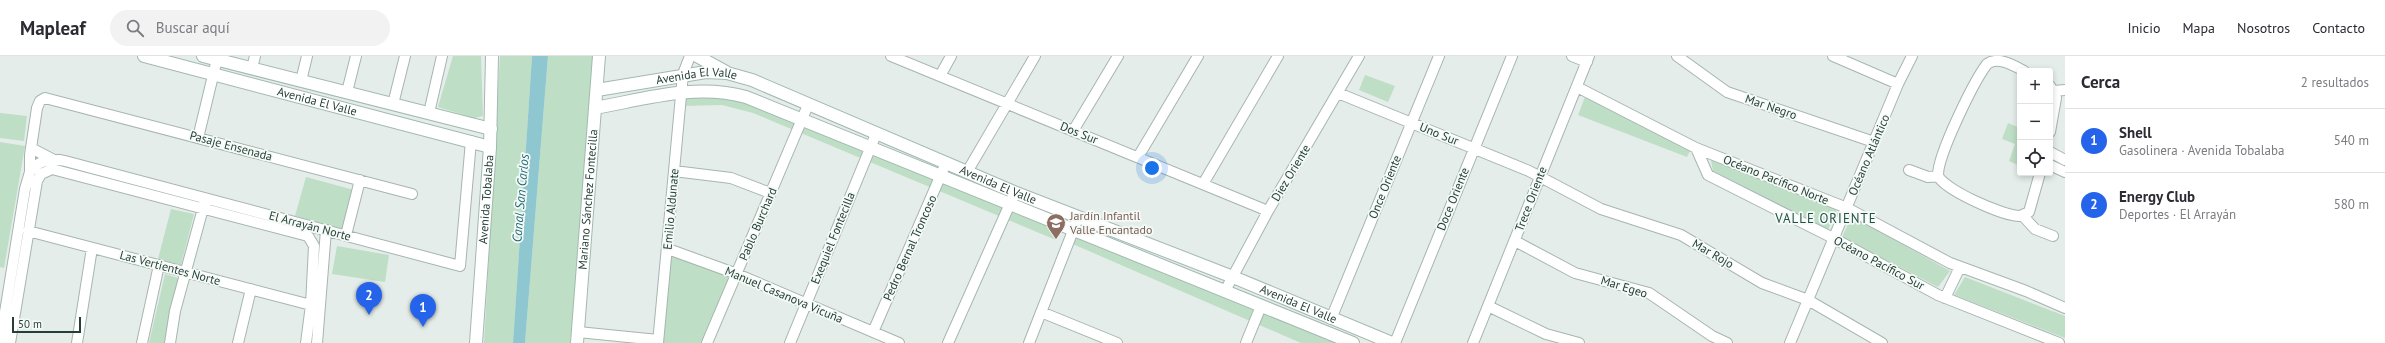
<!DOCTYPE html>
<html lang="es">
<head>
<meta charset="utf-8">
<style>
	:root { --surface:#fff; --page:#f2f2f3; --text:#2b2b33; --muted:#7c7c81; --line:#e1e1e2; --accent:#2563eb }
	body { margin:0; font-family:"PT Sans",sans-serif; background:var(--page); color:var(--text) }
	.controls { position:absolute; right:12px; top:12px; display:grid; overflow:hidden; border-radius:4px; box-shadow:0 2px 6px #0003 }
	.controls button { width:36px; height:36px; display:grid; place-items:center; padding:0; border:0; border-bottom:1px solid var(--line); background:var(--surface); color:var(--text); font:20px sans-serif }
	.scale { position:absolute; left:12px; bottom:10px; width:69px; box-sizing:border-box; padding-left:4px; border:2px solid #243f37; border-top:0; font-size:11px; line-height:14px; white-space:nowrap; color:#243f37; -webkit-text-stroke:3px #f5faf7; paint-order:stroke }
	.you { position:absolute; left:1152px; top:112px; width:14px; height:14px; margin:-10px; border:3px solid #fff; border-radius:50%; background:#1a73e8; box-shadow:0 0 0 6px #1a73e833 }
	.badge { display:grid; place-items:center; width:26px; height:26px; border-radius:50%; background:var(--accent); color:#fff; font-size:13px; font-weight:700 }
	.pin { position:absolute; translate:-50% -33px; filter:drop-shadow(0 1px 2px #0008) }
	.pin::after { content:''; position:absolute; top:21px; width:14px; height:12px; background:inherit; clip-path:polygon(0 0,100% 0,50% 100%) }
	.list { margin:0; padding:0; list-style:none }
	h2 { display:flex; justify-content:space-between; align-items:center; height:52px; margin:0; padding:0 16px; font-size:17px }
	h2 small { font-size:13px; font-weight:400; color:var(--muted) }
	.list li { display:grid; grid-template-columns:26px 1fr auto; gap:12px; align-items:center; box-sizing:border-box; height:64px; padding:0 16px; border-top:1px solid var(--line) }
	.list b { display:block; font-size:15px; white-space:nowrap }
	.list p { margin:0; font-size:13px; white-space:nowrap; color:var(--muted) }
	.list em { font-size:13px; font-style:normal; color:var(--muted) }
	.icon { flex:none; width:22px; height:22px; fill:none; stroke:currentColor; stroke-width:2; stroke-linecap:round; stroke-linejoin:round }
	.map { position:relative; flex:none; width:2065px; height:287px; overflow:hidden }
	header { display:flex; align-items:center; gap:24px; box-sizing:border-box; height:56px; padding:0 20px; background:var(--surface); border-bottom:1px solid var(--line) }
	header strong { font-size:19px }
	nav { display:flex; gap:22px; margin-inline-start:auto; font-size:14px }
	.search { width:280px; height:36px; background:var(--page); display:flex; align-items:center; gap:10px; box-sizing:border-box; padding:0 14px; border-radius:22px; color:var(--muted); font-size:15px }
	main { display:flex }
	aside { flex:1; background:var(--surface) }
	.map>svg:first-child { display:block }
	.green { fill:#bedec6 }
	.water { fill:#8ec7d0 }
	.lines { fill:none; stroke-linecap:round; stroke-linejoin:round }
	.street-casing { stroke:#a7b5b0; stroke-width:12 }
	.secondary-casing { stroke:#a3b9b1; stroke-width:14 }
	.street { stroke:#fff; stroke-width:10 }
	.secondary { stroke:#fff; stroke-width:12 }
	.labels { text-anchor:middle; stroke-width:3.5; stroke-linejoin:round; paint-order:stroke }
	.street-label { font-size:12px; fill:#243f37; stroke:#f5faf7 }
	.education-label { font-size:12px; fill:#785e54; stroke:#f5faf7; text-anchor:start }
	.water-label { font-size:13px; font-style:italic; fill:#1f6b79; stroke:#f5faf7 }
	.neighbourhood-label { font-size:13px; letter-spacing:1px; fill:#205044; stroke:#f5faf7 }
</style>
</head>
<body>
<header>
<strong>Mapleaf</strong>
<div class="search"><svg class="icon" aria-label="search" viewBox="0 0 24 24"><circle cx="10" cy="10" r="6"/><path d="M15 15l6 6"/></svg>Buscar aquí</div>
<nav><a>Inicio</a><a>Mapa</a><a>Nosotros</a><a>Contacto</a></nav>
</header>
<main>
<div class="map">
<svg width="2065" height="287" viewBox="0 0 2065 287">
	<rect width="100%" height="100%" fill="#e4ede9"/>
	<path class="green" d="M453,0H481L483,60L474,62L438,51Z
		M500,0H532L513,287H484Z
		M548,0H597L595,40L570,287H525Z
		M1365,19L1395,30L1388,46L1359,34Z
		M724,35L1061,170L1056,184L753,57L722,49L680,50L681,36Z
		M1585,41L1690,95L1687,101L1578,59Z
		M0,57L27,60L24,85L0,82Z
		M2008,67L2020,72V110L2009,105L2015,88L2002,83Z
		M0,86L25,90L4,212L0,211Z
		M1711,104L1837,153L1828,174L1713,115Z
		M306,121L354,134L343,173L295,160Z
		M171,153L194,158L181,209L158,203Z
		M1852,160L1950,215L1938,231L1842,181Z
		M1073,174L1345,287H1301L1068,186Z
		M337,190L389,199L385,226L332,218Z
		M668,193L737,218L707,287H658Z
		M165,218L178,222L165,287H149Z
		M1965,221L2065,260V282L1954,239Z"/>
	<path class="water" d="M532,0H548L525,287H513Z"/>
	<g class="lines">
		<defs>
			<path id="street" d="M891,0L1268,155
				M1572,0L1587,6
				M1677,0L1727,36L1874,86
				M1833,0L1898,28
				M252,12L255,0
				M2024,15C2013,9 1998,0 1987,8C1974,25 1937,100 1938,120C1945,134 2003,160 2020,160L2029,156L2040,117
				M940,20L951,0
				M301,25L307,0
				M2050,30L2056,42L2050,76
				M1577,31L1696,92L1847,152L1950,207L2026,235L2065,252
				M2054,35L2065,34
				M347,36L356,0
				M1338,37L1529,115L1601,153L1681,179L1762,227L1808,244L1882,287
				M393,48L405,0
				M429,57L442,0
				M1073,75L1118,0
				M198,82L217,3
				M31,92L54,104
				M1696,92L1708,119L1833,182L1938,239L2059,287
				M2050,96L2065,104
				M1138,101L1198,0
				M2050,109L2065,116
				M1909,114L1928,121L1938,120
				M674,115L731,122L770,137
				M30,116C38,104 52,102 65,105L460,210L471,85
				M967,116L1035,0
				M1203,128L1278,0
				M2023,160L2035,173L2053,180
				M28,175L311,249
				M346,179L360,124
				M1515,185L1575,217L1649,237L1712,280L1727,287
				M668,193L737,218L899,287
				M1225,235L1268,155L1359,0
				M1945,242L1960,211
				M1488,250L1546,278L1579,287
				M1041,256L1117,287
				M1331,263L1439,0
				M578,276L658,284
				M873,276L946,107
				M0,287L25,133L30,116V99L37,52L40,45L45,42L412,138
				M10,287L37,125L41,118L52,113L308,180L314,190L311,249L306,287
				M77,287L92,192
				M142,287L159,209
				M170,287L175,255L205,145
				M238,287L251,233
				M317,287L326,174
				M658,287L683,18L690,0
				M707,287L808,49
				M790,287L876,78
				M948,287L1013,141
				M1029,287L1078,162
				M1246,287L1261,250
				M1395,287L1512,0
				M1473,287L1589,0
				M1790,287L1898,28L1912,0"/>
			<g id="secondary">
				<path id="s1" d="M144,0L490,91"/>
				<path d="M203,0L491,73"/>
				<path d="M697,0L726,16"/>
				<path id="s2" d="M597,34L706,16L727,17L752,24L1014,136L1233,221L1392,287"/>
				<path d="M595,52C645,43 696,27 746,41L1353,287"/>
				<path id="s3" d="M476,287L490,91L492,0"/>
				<path id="s4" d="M577,287L599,0"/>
			</g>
		</defs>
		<use href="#street" class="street-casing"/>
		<use href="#secondary" class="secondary-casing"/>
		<use href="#street" class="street"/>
		<use href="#secondary" class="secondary"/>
	</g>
	<defs>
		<symbol id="school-pin" viewBox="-11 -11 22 30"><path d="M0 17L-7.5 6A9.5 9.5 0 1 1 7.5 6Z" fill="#8d6e63" stroke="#f5faf7"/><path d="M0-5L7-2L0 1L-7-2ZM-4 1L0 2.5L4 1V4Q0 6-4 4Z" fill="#fff"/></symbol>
	</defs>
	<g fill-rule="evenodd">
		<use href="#school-pin" x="1045" y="156" width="22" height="30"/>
	</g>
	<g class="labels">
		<g class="street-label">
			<text dy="4" stroke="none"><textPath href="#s2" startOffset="101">Avenida El Valle</textPath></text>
			<text dy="4" stroke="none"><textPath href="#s1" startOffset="179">Avenida El Valle</textPath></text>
			<text transform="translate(1771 51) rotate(19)" y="4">Mar Negro</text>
			<text transform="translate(1079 77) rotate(22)" y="4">Dos Sur</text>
			<text transform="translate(1439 78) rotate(22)" y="4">Uno Sur</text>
			<text transform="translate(231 90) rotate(15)" y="4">Pasaje Ensenada</text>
			<text transform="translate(1869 99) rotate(-67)" y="4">Océano Atlántico</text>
			<text transform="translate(1291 117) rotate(-59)" y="4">Diez Oriente</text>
			<text transform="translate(1776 124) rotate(22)" y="4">Océano Pacífico Norte</text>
			<text dy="4" stroke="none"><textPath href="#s2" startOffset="425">Avenida El Valle</textPath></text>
			<text transform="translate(1385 131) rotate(-68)" y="4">Once Oriente</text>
			<text dy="4" stroke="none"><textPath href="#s4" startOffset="144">Mariano Sánchez Fontecilla</textPath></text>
			<text transform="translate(1453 143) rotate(-68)" y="4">Doce Oriente</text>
			<text transform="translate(1531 143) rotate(-69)" y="4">Trece Oriente</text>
			<text dy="4" stroke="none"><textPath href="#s3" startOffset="144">Avenida Tobalaba</textPath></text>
			<text transform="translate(671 153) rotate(-85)" y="4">Emilio Aldunate</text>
			<text transform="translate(758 168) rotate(-67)" y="4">Pablo Burchard</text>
			<text transform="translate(310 170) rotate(15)" y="4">El Arrayán Norte</text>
			<text transform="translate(833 182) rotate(-68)" y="4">Exequiel Fontecilla</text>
			<text transform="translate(910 192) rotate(-66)" y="4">Pedro Bernal Troncoso</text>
			<text transform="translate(1713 198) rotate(30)" y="4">Mar Rojo</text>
			<text transform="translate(1879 207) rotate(28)" y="4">Océano Pacífico Sur</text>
			<text transform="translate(170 212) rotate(15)" y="4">Las Vertientes Norte</text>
			<text transform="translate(1624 231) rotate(17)" y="4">Mar Egeo</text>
			<text transform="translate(784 239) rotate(23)" y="4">Manuel Casanova Vicuña</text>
			<text dy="4" stroke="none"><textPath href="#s2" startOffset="748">Avenida El Valle</textPath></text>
		</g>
		<g class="education-label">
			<text x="1070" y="164">Jardín Infantil<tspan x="1070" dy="14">Valle Encantado</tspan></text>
		</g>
		<g class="water-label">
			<text transform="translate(520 142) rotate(-85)" y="5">Canal San Carlos</text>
		</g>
		<g class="neighbourhood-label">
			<text x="1826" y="167">VALLE ORIENTE</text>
		</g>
	</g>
</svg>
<div class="controls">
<button>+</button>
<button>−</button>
<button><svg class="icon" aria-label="locate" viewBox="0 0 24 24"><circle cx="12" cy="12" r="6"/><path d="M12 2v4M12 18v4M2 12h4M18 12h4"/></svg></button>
</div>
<div class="scale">50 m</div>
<div class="you"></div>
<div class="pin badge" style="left:423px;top:271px">1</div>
<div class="pin badge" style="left:369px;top:259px">2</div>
</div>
<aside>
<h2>Cerca<small>2 resultados</small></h2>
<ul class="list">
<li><span class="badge">1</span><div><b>Shell</b><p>Gasolinera · Avenida Tobalaba</p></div><em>540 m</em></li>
<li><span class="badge">2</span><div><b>Energy Club</b><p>Deportes · El Arrayán</p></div><em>580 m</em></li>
</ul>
</aside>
</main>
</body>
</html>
